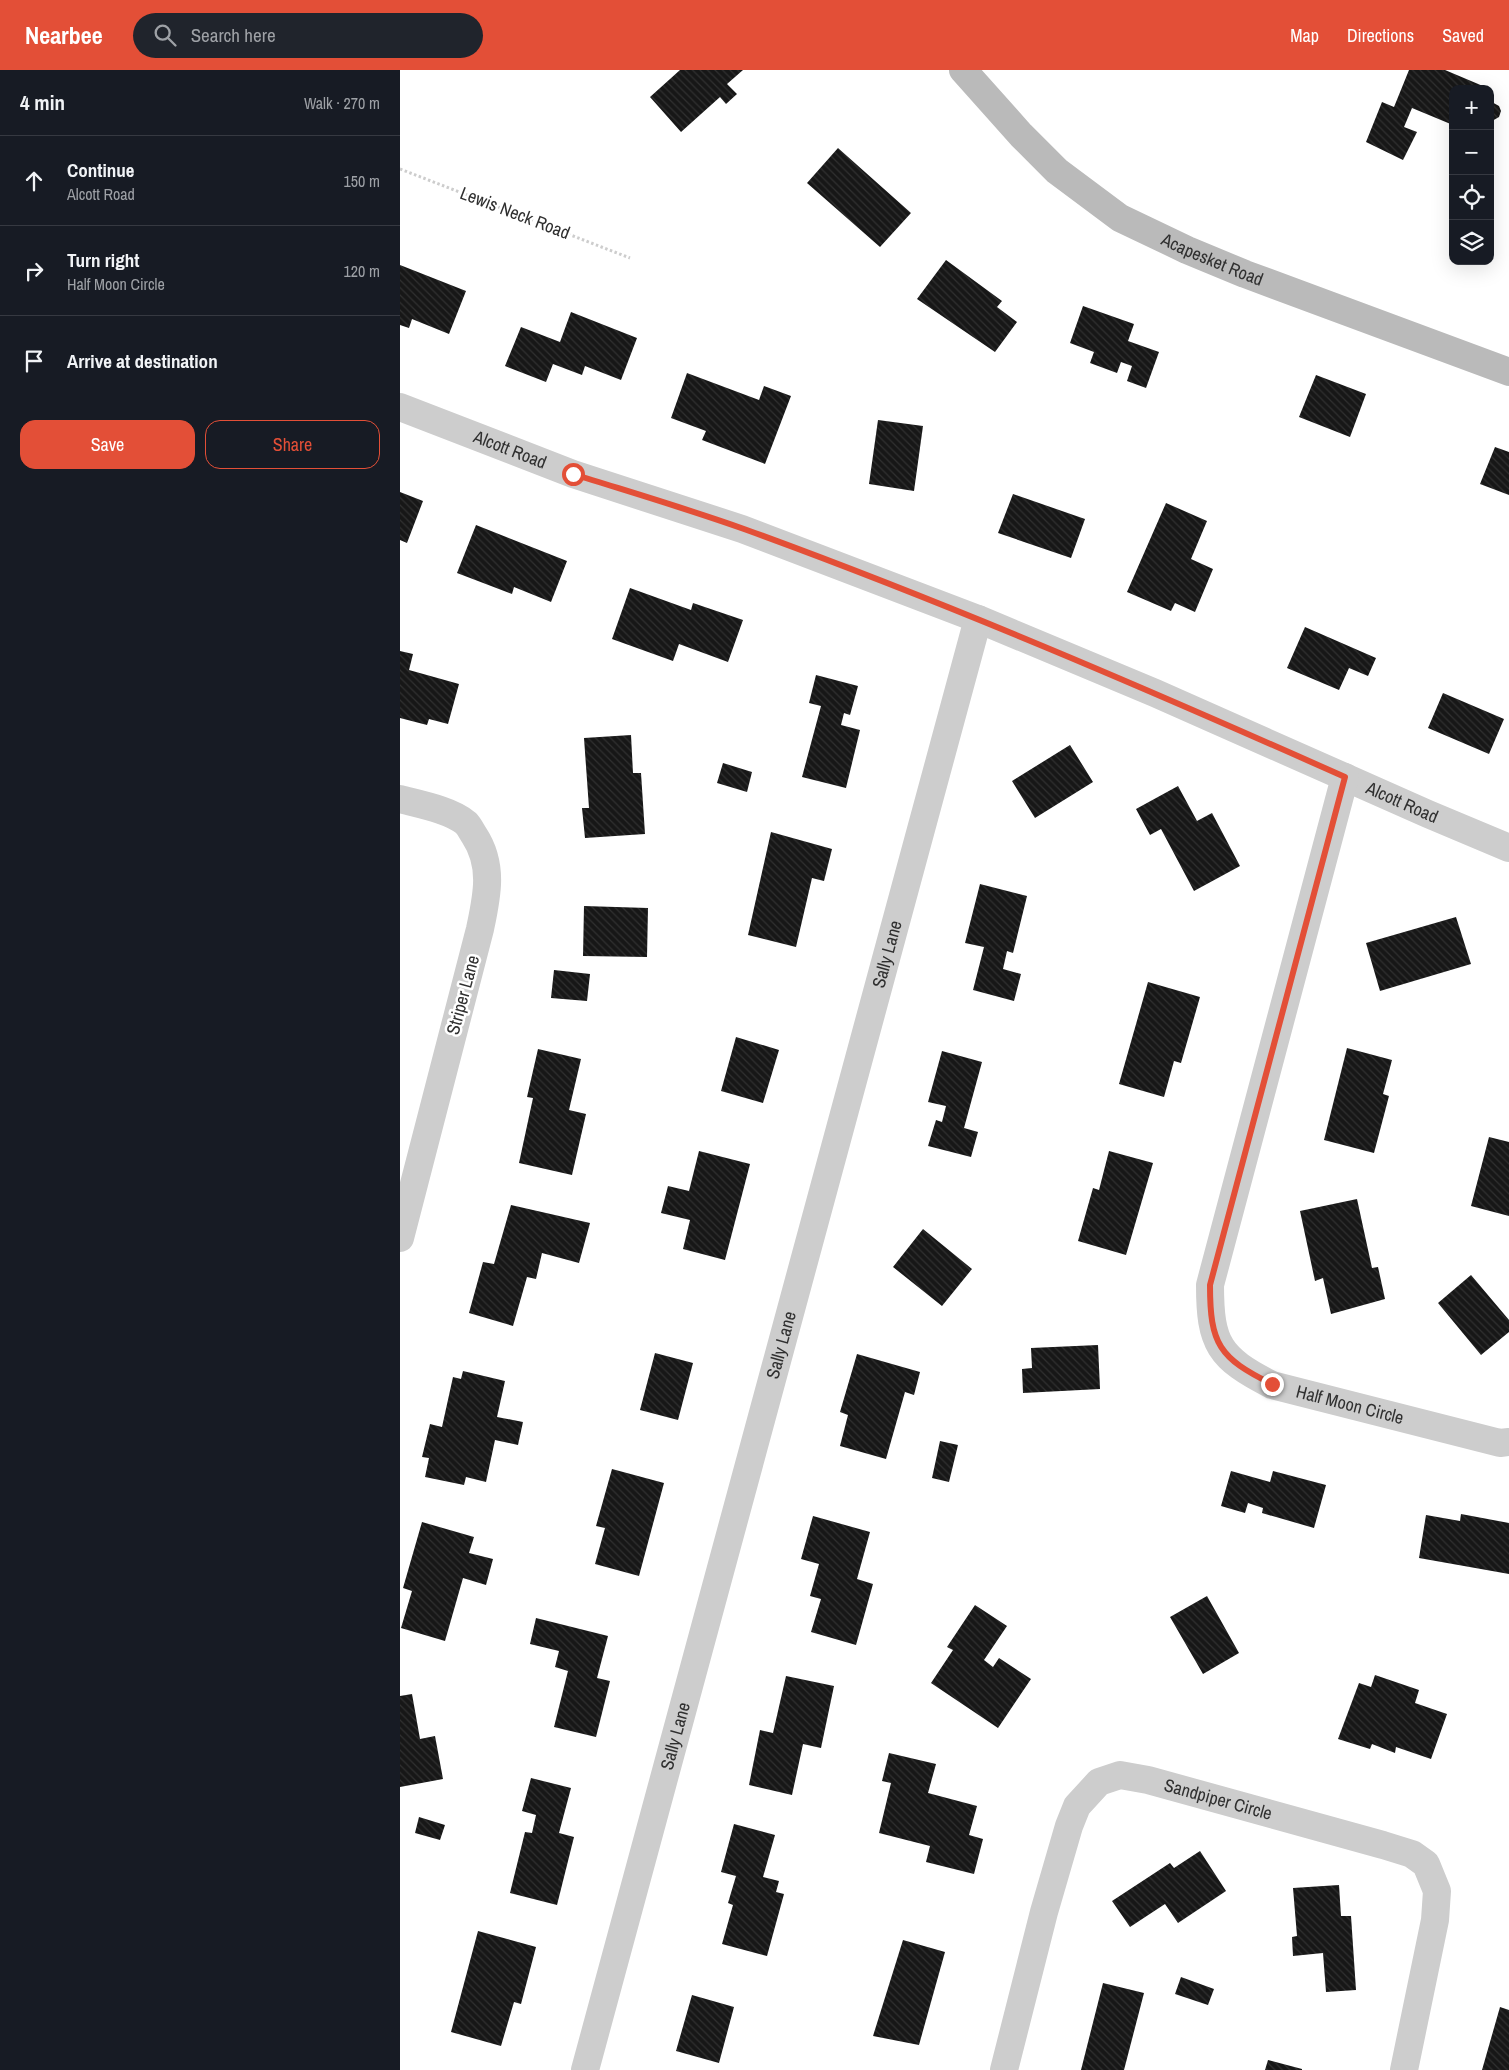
<!DOCTYPE html>
<html lang="en">
<head>
<meta charset="utf-8">
<style>
	:root { --surface:#171b24; --page:#20242c; --text:#f1f3f6; --muted:#9ea1a6; --line:#363941; --accent:#e34f37 }
	body { margin:0; font-family:"Archivo Narrow",sans-serif; background:var(--page); color:var(--text) }
	.controls { position:absolute; right:15px; top:15px; display:grid; overflow:hidden; border-radius:10px; box-shadow:0 5px 20px #0002 }
	.controls button { width:45px; height:45px; display:grid; place-items:center; padding:0; border:0; border-bottom:1px solid var(--line); background:var(--surface); color:var(--text); font:25px sans-serif }
	.stop { position:absolute; width:15px; height:15px; margin:-11px; border:4px solid #e34f37; border-radius:50%; background:#fff }
	.stop.end { background:#e34f37; border-color:#fff; box-shadow:0 1px 5px #0008 }
	.list { margin:0; padding:0; list-style:none }
	h2 { display:flex; justify-content:space-between; align-items:center; height:65px; margin:0; padding:0 20px; font-size:21px }
	h2 small { font-size:16px; font-weight:400; color:var(--muted) }
	.list li { display:grid; grid-template-columns:32px 1fr auto; gap:15px; align-items:center; box-sizing:border-box; height:90px; padding:0 20px; border-top:1px solid var(--line) }
	.list b { display:block; font-size:19px; white-space:nowrap }
	.list p { margin:0; font-size:16px; white-space:nowrap; color:var(--muted) }
	.list em { font-size:16px; font-style:normal; color:var(--muted) }
	.actions { display:flex; gap:10px; padding:15px 20px }
	.actions a { flex:1; padding:11px 0; border:1px solid var(--accent); border-radius:15px; text-align:center; font-size:18px; color:var(--accent) }
	.actions .main { background:var(--accent); color:#fff }
	.icon { flex:none; width:28px; height:28px; fill:none; stroke:currentColor; stroke-width:2; stroke-linecap:round; stroke-linejoin:round }
	.map { position:relative; flex:none; width:1109px; height:2000px; overflow:hidden }
	header { display:flex; align-items:center; gap:30px; box-sizing:border-box; height:70px; padding:0 25px; background:var(--accent); color:#fff }
	header strong { font-size:24px }
	nav { display:flex; gap:28px; margin-inline-start:auto; font-size:18px }
	.search { width:350px; height:45px; background:var(--page); display:flex; align-items:center; gap:12px; box-sizing:border-box; padding:0 18px; border-radius:28px; color:var(--muted); font-size:19px }
	main { display:flex }
	aside { flex:1; background:var(--surface) }
	.map>svg:first-child { display:block }
	.building { fill:url(#building-back-hatch) }
	.lines { fill:none; stroke-linecap:round; stroke-linejoin:round }
	.path { stroke:#cdcdcd; stroke-width:3; stroke-dasharray:2.5 2.5; stroke-linecap:butt }
	.street { stroke:#cdcdcd; stroke-width:28 }
	.secondary { stroke:#bababa; stroke-width:28 }
	.route { stroke:#e34f37; stroke-width:6 }
	.labels { text-anchor:middle; stroke-width:5; stroke-linejoin:round; paint-order:stroke }
	.street-label { font-size:18px; fill:#303030; stroke:#fff }
</style>
</head>
<body>
<header>
<strong>Nearbee</strong>
<div class="search"><svg class="icon" aria-label="search" viewBox="0 0 24 24"><circle cx="10" cy="10" r="6"/><path d="M15 15l6 6"/></svg>Search here</div>
<nav><a>Map</a><a>Directions</a><a>Saved</a></nav>
</header>
<main>
<aside>
<h2>4 min<small>Walk · 270 m</small></h2>
<ul class="list">
<li><svg class="icon" aria-label="ahead" viewBox="0 0 24 24"><path d="M12 20V5M6 11l6-6 6 6"/></svg><div><b>Continue</b><p>Alcott Road</p></div><em>150 m</em></li>
<li><svg class="icon" aria-label="right" viewBox="0 0 24 24"><path d="M7 20v-9h11M14 6l5 5-5 5"/></svg><div><b>Turn right</b><p>Half Moon Circle</p></div><em>120 m</em></li>
<li><svg class="icon" aria-label="arrive" viewBox="0 0 24 24"><path d="M6 21V4h12l-3 4 3 4H6"/></svg><div><b>Arrive at destination</b></div></li>
</ul>
<div class="actions"><a class="main">Save</a><a>Share</a></div>
</aside>
<div class="map">
<svg width="1109" height="2000" viewBox="0 0 1109 2000">
	<defs>
		<pattern id="building-back-hatch" width="6" height="6" patternUnits="userSpaceOnUse" patternTransform="scale(1.25)"><rect width="6" height="6" fill="#171717"/><path d="M-1 5l2 2M0 0l6 6M5-1l2 2" fill="none" stroke="#303030"/></pattern>
	</defs>
	<rect width="100%" height="100%" fill="#fff"/>
	<path class="building" d="M280,0H343L327,14L337,24L326,34L320,27L281,62L250,27Z
		M1009,0H1045L1090,19H1053V55L1012,38L1004,57L1017,62L1003,90L966,72L982,32L994,37Z
		M1090,31L1099,36L1101,41L1099,47L1092,51L1090,50Z
		M438,78L511,143L480,177L407,113Z
		M546,190L602,231L597,237L617,252L595,282L517,229Z
		M0,195L66,221L49,264L12,249L9,258L0,255Z
		M683,236L734,254L728,271L759,282L746,318L727,311L732,296L721,292L717,303L690,293L694,282L670,273Z
		M171,242L237,268L221,310L185,296L182,305L153,294L146,312L105,296L121,257L160,272Z
		M287,303L359,330L364,316L391,326L365,394L302,370L306,361L271,348Z
		M916,305L966,324L950,367L899,347Z
		M478,350L523,356L514,421L469,414Z
		M1095,377L1109,382V425L1080,414Z
		M0,422L23,431L7,473L0,470Z
		M613,424L685,449L671,488L598,463Z
		M766,433L807,451L791,489L813,499L795,542L775,533L771,541L727,522Z
		M76,455L167,491L151,532L114,517L112,524L57,503Z
		M230,518L291,540L293,533L343,550L328,592L279,574L273,591L212,569Z
		M905,557L976,588L968,606L949,598L939,620L887,598Z
		M0,581L13,584L9,600L59,614L48,654L29,649L27,655L0,648Z
		M416,605L458,616L450,645L444,643L441,655L460,660L446,718L402,707L421,636L409,633Z
		M1043,623L1104,649L1089,684L1028,658Z
		M231,665L233,703H241L245,764L185,768L182,738H189L184,668Z
		M670,675L693,712L635,748L612,711Z
		M323,693L352,702L347,722L317,713Z
		M778,716L797,751L812,743L840,796L794,821L761,759L750,765L736,739Z
		M371,762L432,779L424,811L412,808L396,877L348,865Z
		M580,814L627,826L613,883L607,881L603,899L621,904L614,931L573,920L584,877L565,873Z
		M184,836L248,838L247,887L183,886Z
		M1056,847L1071,894L980,921L966,873Z
		M154,900L190,904L187,931L151,928Z
		M748,912L800,927L781,993L774,991L764,1027L719,1014Z
		M336,967L379,980L363,1033L321,1021Z
		M947,978L992,990L983,1024L989,1026L974,1083L924,1070Z
		M138,979L181,989L169,1040L186,1044L172,1105L119,1093L133,1028L127,1027Z
		M542,981L582,992L564,1058L578,1062L571,1087L528,1076L536,1050L542,1052L546,1036L528,1032Z
		M1089,1067L1109,1072V1146L1071,1136Z
		M299,1081L350,1094L325,1190L283,1179L290,1150L261,1143L268,1116L289,1121Z
		M709,1081L753,1093L726,1185L678,1171L693,1118L699,1120Z
		M957,1129L972,1198L978,1197L985,1229L931,1244L923,1208L915,1211L900,1141Z
		M111,1135L190,1153L179,1193L142,1183L136,1209L127,1207L113,1256L69,1243L83,1192L94,1194Z
		M523,1159L572,1199L542,1236L493,1197Z
		M1071,1205L1109,1250V1262L1081,1285L1038,1233Z
		M698,1275L700,1319L623,1323L622,1299L632,1298L631,1278Z
		M255,1283L293,1293L278,1350L240,1340Z
		M457,1284L520,1302L514,1325L505,1322L486,1389L440,1376L448,1345L440,1342Z
		M63,1301L105,1311L97,1347L123,1352L118,1375L95,1370L86,1412L66,1407L64,1415L25,1407L29,1388L22,1387L30,1354L42,1357L53,1307L61,1309Z
		M540,1371L558,1375L549,1412L532,1408Z
		M212,1399L264,1413L239,1506L195,1494L205,1458L196,1456Z
		M831,1401L870,1412L873,1401L926,1415L914,1458L862,1443L863,1438L848,1433L845,1443L821,1436Z
		M1061,1444L1109,1453V1504L1019,1488L1026,1445L1060,1451Z
		M413,1446L470,1462L457,1509L473,1514L456,1575L411,1562L421,1529L410,1526L419,1494L401,1489Z
		M22,1452L74,1467L69,1483L93,1489L86,1515L63,1508L45,1571L1,1558L12,1521L3,1518Z
		M807,1526L839,1583L803,1604L770,1547Z
		M575,1535L607,1556L584,1590L593,1597L599,1588L631,1609L598,1658L531,1613L553,1580L547,1577Z
		M136,1548L208,1566L197,1608L210,1611L196,1667L154,1657L168,1601L155,1597L159,1581L130,1574Z
		M975,1605L1019,1620L1015,1633L1047,1644L1031,1689L996,1677L995,1683L972,1674L970,1679L938,1669L959,1613L971,1617Z
		M386,1606L434,1616L421,1678L403,1674L392,1725L349,1715L360,1660L373,1663Z
		M12,1624L20,1669L35,1666L43,1709L0,1717V1626Z
		M489,1683L536,1694L528,1723L577,1736L569,1765L583,1769L574,1804L526,1792L530,1776L479,1763L491,1713L482,1711Z
		M131,1708L171,1718L159,1763L174,1767L157,1835L110,1823L125,1762L132,1763L136,1745L122,1741Z
		M19,1747L45,1755L40,1770L15,1763Z
		M334,1754L375,1765L363,1807L379,1811L376,1822L384,1824L367,1886L322,1874L333,1835L328,1833L336,1806L321,1802Z
		M800,1781L826,1821L778,1853L765,1834L730,1857L712,1831L770,1793L774,1798Z
		M939,1815L941,1846H951L956,1920L926,1922L923,1883L893,1886L892,1867L897,1866L893,1818Z
		M78,1861L136,1877L121,1934L114,1932L101,1976L51,1962Z
		M503,1870L545,1882L519,1975L473,1966Z
		M781,1907L814,1919L808,1935L775,1924Z
		M703,1913L744,1923L724,2000H681Z
		M292,1925L334,1937L319,1993L276,1981Z
		M1100,1937L1109,1940V2000H1082Z
		M868,1990L902,1999V2000H865Z"/>
	<g class="lines">
		<path class="path" d="M0,99L230,188"/>
		<g class="street">
			<path id="s1" d="M0,337L173,404L342,459L578,549L755,623L1028,744L1109,778"/>
			<path id="s2" d="M945,707L810,1215C810,1274 819,1288 872,1315L1100,1373L1109,1372"/>
			<path d="M0,729C19,734 51,740 66,753C69,756 72,762 74,765C94,795 87,826 80,859L0,1168"/>
			<path id="s3" d="M185,2000L578,549"/>
			<path id="s4" d="M604,2000L644,1842L669,1756L677,1736L699,1712L720,1705L748,1710L983,1775L1012,1784L1026,1794L1037,1821L1035,1850L1004,2000"/>
		</g>
		<path class="secondary" id="s5" d="M563,0L621,65L657,101L720,148L787,180L845,204L1109,302"/>
	</g>
	<g class="lines">
		<path class="route" d="M173,404C230,422 288,439 344,459C548,533 747,619 945,707L810,1215C810,1274 819,1288 872,1314"/>
	</g>
	<g class="labels">
		<g class="street-label">
			<text transform="translate(115 143) rotate(21)" y="6">Lewis Neck Road</text>
			<text dy="6" stroke="none"><textPath href="#s5" startOffset="318">Acapesket Road</textPath></text>
			<text dy="6" stroke="none"><textPath href="#s1" startOffset="118">Alcott Road</textPath></text>
			<text dy="6" stroke="none"><textPath href="#s1" startOffset="1078">Alcott Road</textPath></text>
			<text dy="6" stroke="none"><textPath href="#s3" startOffset="1156">Sally Lane</textPath></text>
			<text transform="translate(63 925) rotate(-75)" y="6">Striper Lane</text>
			<text dy="6" stroke="none"><textPath href="#s3" startOffset="751">Sally Lane</textPath></text>
			<text dy="6" stroke="none"><textPath href="#s2" startOffset="734">Half Moon Circle</textPath></text>
			<text dy="6" stroke="none"><textPath href="#s3" startOffset="346">Sally Lane</textPath></text>
			<text dy="6" stroke="none"><textPath href="#s4" startOffset="430">Sandpiper Circle</textPath></text>
		</g>
	</g>
</svg>
<div class="controls">
<button>+</button>
<button>−</button>
<button><svg class="icon" aria-label="locate" viewBox="0 0 24 24"><circle cx="12" cy="12" r="6"/><path d="M12 2v4M12 18v4M2 12h4M18 12h4"/></svg></button>
<button><svg class="icon" aria-label="layers" viewBox="0 0 24 24"><path d="M12 4l9 5-9 5-9-5zM3 14l9 5 9-5"/></svg></button>
</div>
<div class="stop" style="left:173px;top:404px"></div>
<div class="stop end" style="left:872px;top:1314px"></div>
</div>
</main>
</body>
</html>
